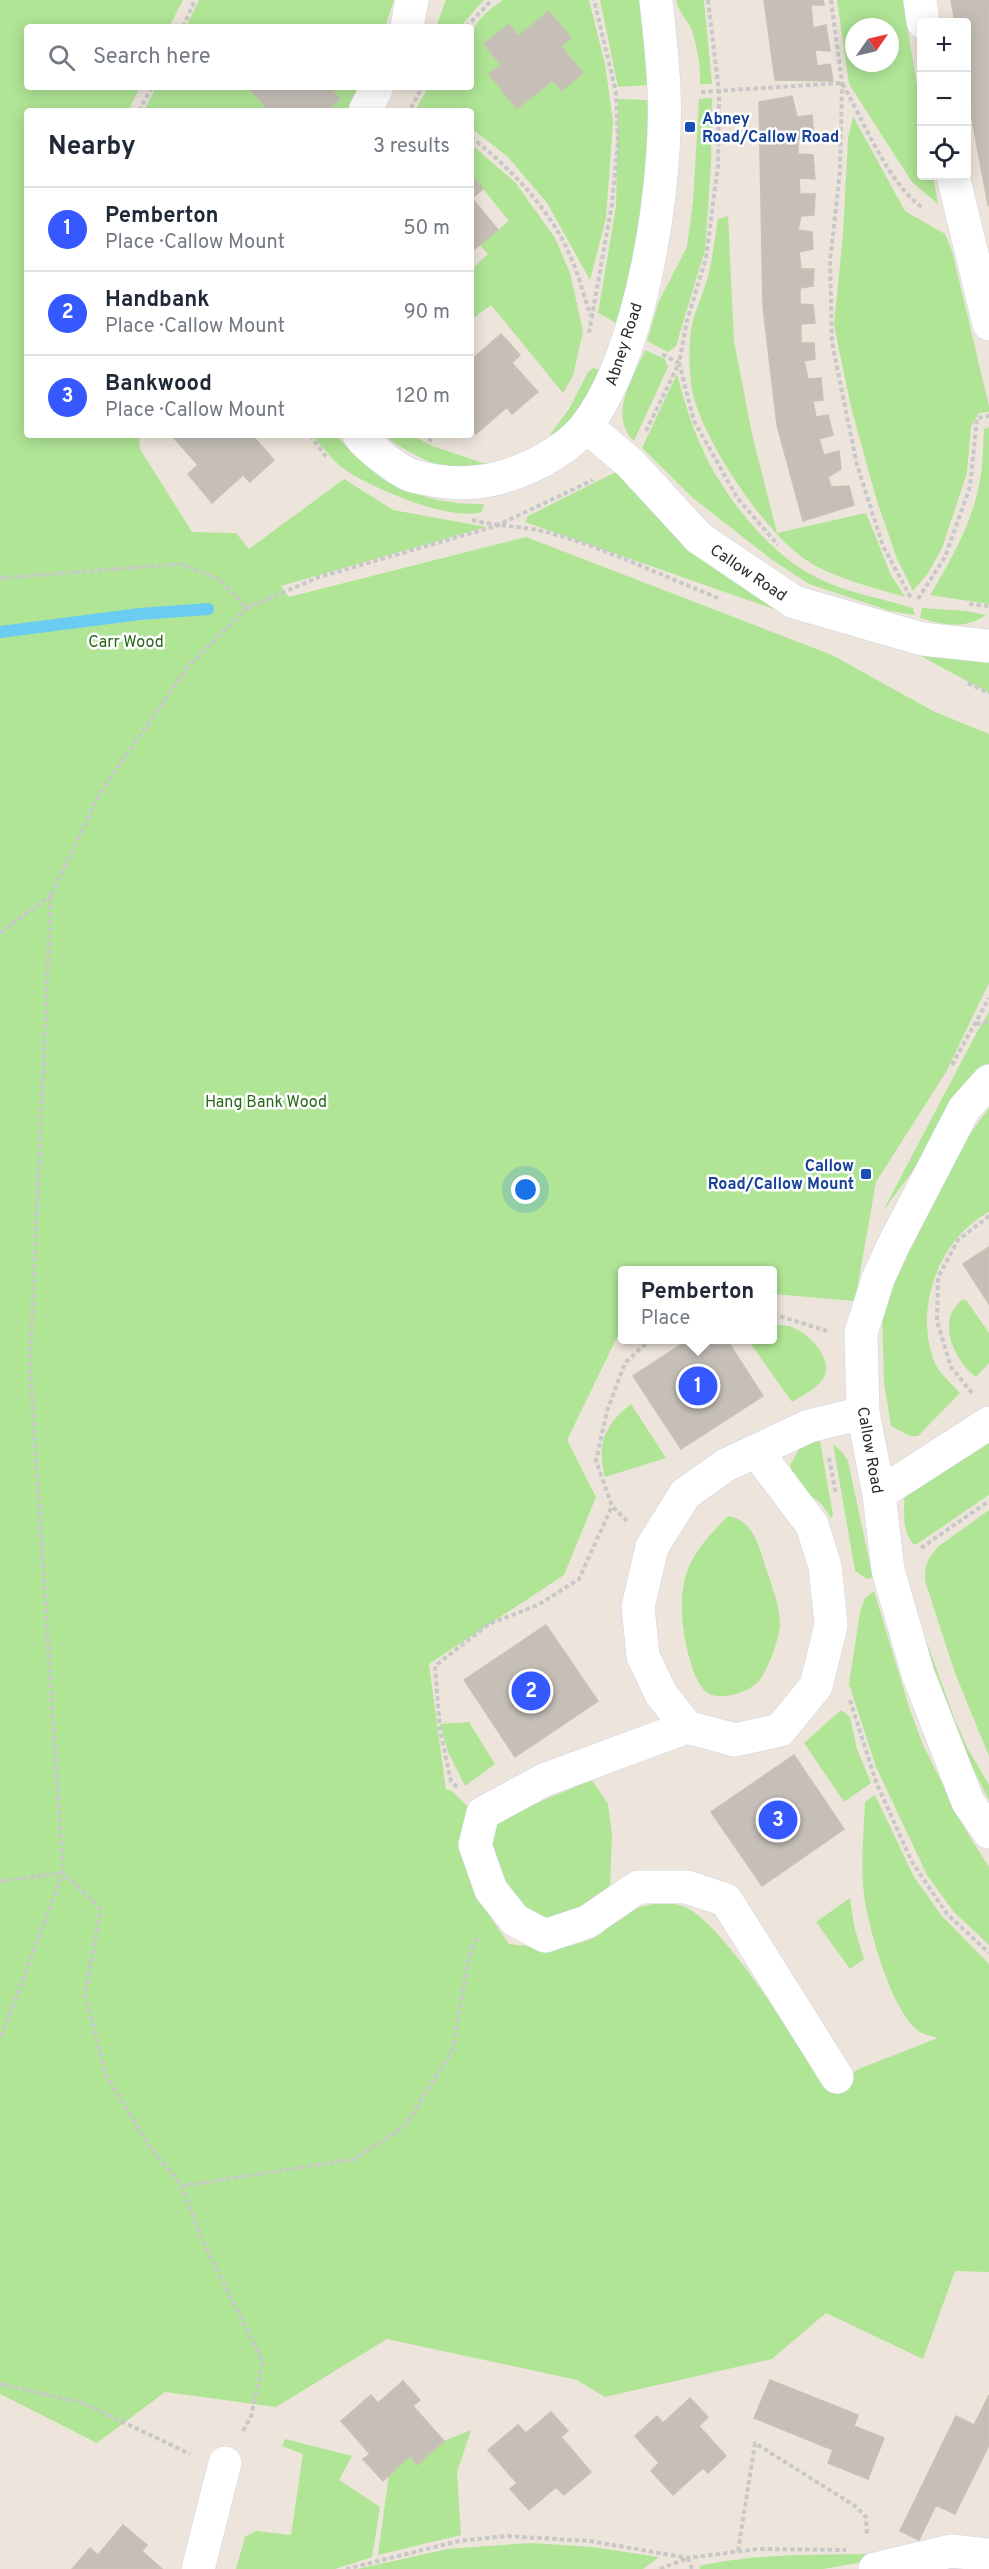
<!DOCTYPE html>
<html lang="en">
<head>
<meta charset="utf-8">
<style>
	:root { --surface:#fff; --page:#f2f2f3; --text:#1f2937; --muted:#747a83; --line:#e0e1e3; --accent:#3658ff }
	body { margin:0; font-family:Overpass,sans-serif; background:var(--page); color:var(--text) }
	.controls { position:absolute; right:18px; top:18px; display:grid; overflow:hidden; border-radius:6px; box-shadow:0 3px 15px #0003 }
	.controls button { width:54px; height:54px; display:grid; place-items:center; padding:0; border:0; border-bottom:2px solid var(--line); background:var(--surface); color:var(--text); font:30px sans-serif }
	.compass { position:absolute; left:845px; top:18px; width:54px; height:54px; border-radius:50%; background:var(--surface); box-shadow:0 3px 15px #0003; rotate:56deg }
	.you { position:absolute; left:526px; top:1190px; width:21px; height:21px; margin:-15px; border:4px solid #fff; border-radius:50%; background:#1a73e8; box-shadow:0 0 0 9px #1a73e833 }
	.badge { display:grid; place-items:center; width:39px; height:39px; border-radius:50%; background:var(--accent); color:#fff; font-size:20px; font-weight:700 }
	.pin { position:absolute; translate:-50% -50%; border:3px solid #fff; box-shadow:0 2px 6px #0006 }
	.popup { position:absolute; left:618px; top:1266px; width:159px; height:78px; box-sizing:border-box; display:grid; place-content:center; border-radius:6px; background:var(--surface); filter:drop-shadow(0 2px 4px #0005); font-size:20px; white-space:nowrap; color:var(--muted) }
	.popup b { font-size:22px; color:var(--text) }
	.popup::after { content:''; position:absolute; left:50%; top:100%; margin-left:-12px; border:12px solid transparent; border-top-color:var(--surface) }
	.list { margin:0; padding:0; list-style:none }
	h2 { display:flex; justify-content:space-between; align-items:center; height:78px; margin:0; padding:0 24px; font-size:26px }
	h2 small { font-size:20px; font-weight:400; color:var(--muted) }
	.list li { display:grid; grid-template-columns:39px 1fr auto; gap:18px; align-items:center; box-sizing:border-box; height:84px; padding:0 24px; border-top:2px solid var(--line) }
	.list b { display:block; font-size:22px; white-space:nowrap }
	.list p { margin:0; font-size:20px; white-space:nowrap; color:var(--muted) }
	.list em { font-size:20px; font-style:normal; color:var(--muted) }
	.icon { flex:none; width:33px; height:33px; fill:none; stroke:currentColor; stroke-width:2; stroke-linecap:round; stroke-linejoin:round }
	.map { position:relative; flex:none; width:989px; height:2569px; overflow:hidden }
	.search { position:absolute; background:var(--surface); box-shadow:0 3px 15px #0003; left:24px; top:24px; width:450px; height:66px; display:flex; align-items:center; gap:15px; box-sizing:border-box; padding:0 21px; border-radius:6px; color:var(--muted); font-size:22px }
	.panel { position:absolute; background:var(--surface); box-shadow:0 3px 15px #0003; left:24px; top:108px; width:450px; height:330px; border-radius:6px }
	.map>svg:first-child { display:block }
	.green { fill:#b0e596; fill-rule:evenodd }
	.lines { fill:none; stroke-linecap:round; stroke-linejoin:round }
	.stream { stroke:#6bccf2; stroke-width:12 }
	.building { fill:#c5bfb8; stroke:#c8c2b5; stroke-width:1.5 }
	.minor-casing { stroke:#d1d4e3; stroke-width:34 }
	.path { stroke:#c8c8c8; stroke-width:4; stroke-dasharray:4.5 3; stroke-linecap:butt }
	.minor { stroke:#fff; stroke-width:33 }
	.transit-dot { fill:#1a4fb4; stroke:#fff; stroke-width:2 }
	.labels { text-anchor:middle; stroke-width:5; stroke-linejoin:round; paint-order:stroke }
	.transit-label { font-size:16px; font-weight:bold; fill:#164399; stroke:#fff; text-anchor:start }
	.street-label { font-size:16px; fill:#2a2a2a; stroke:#fff }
	.park-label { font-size:16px; fill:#276918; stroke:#fff }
</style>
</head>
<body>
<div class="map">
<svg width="989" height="2569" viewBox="0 0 989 2569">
	<rect width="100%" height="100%" fill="#ede5db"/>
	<path class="green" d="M0,0H183L169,27H27V87H140L128,111H27V435H139L140,449L192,532L236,533L249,549L344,479L393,510L486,527L281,586L289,597L526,537L832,655L935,712L989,734V983L946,1072L876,1182L855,1301L773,1294V1270H623V1325L567,1440L596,1497L564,1575L429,1664L446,1790L452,1791L470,1809L463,1840L476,1896L509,1944C541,1948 574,1951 602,1933C610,1927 616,1916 626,1912C644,1905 664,1899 683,1906C724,1922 798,2046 826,2087L861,2068L938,2038C932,2036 925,2035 920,2032C892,2014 868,1927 864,1894C860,1863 864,1832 865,1802L875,1795L914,1877L942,1916L989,1964V2272L955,2271L923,2359L826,2313L772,2359L605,2397L577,2380L387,2339L276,2407L165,2392L97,2443L0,2394Z
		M199,0H394L385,27H186Z
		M446,0H484L460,27H436Z
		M503,0H589L605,64L613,122L606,218L590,280L547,203L508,157L471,128V111H415L428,87H471C471,41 461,28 503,0Z
		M600,0H644L649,85L618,87Z
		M676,0H704L712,84H700C701,67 697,47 692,31C688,20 678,12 676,0Z
		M837,0H903L921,110L922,176H933L938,204L912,182L849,84ZM854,27H890V63H854Z
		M156,87H364L348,111H144Z
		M712,98L711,165L705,250L676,346L668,352L647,341L659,301L687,247L693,201L699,99Z
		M618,99L649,100L648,178L640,233L618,324L598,313L616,207Z
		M853,116L905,211L945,234L952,251L989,406V412L979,413L971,427L967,473L942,548L928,573L913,591L897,559L876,498L851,407L834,325L843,235L848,139Z
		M471,144L515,182L555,238L570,273L583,331L573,376L563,393L491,305L471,320V270L488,254L480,245L509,221L471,174Z
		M728,216L734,341L752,434L777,533L866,513L891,575L905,597C871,587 828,577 799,555C760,524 710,449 695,402C689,384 689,357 690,338C691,317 704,294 709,273C713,255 715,237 718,219Z
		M645,350L665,359L668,367L634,441C607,415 634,377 645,350Z
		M593,368L602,371C589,392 575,429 549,436L569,409L588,372Z
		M677,374C684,400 691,424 702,448C722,494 768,552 812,575C842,592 881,598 913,608L915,615L890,611L809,584L771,559L693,498L642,448Z
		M989,427V604L930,595C950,562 972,523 979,485C983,467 983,447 984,429Z
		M312,435H336C377,482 421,505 484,504L482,512C451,522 371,488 344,469C332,460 322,446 312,435Z
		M384,435H412L432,446L486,464C456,481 407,453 384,435Z
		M618,471L793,612L856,638L525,522L528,516Z
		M922,608L966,611L986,615C964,630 945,625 920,618Z
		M915,653L989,654V693Z
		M989,1012V1069L883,1211L977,1032Z
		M989,1108V1212C938,1239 912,1312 936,1365C941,1375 953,1385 960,1393L918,1436H910L891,1426L884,1382L882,1313L896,1264L943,1170Z
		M961,1300H966L989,1333V1363L976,1377C958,1364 942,1333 952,1312C954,1308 958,1304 961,1300Z
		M773,1325C779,1325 787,1325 792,1327C810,1334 835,1360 823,1379C817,1389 801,1396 792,1402L748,1340H773Z
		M631,1404L666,1458L605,1477C596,1445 605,1424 631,1404Z
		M820,1441L833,1515L831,1518C827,1513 824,1506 819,1502C799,1486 797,1492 790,1465L801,1446Z
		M989,1441V1495L917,1544H913C901,1528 905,1513 904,1495Z
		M833,1444L842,1452L848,1461L873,1578L867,1579L855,1571Z
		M989,1510V1756L955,1673L925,1581C924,1566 928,1557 939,1546Z
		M728,1516C751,1519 758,1542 764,1562C770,1582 780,1604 780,1624C780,1637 767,1674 757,1683C746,1693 719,1702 706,1692C691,1679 683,1634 682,1615C680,1567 696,1549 728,1516Z
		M874,1591L909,1707L923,1745L968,1834L989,1867V1945L953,1911L927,1875L876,1767L849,1684L860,1612L865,1598Z
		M918,1627L925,1637L955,1720L968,1749L989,1785V1800L958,1739Z
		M841,1710L850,1717L857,1749L871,1783L844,1802L804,1743Z
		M469,1722L495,1764L465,1786L448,1752L440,1724Z
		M592,1780L608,1804L612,1835L610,1888L556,1924L522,1916L490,1856L493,1824L503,1817Z
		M850,1898L854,1926L864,1959L850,1969L816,1922Z
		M471,2430L457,2472L461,2535L378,2555L389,2474L410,2456L417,2465L444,2441Z
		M285,2439L352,2456L339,2480L380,2507L372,2557L335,2569H236L245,2537L256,2531L291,2535L303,2454L282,2446Z
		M530,2543L592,2547L659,2557L643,2569H357L448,2549Z
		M873,2554L875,2560L823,2569H700L699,2566C756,2553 815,2555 873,2554Z"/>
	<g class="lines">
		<path class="stream" d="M0,632L140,614L208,609"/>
	</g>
	<path class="building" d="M764,0H823L824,5H811L813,28L826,25L830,51L815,50L817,66L830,64L833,81L775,80Z
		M951,0H989V27L966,31V22H955Z
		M549,11L571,38L561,46L583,73L561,91L553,80L517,109L489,74L501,65L484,44L509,24L518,36Z
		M989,27V71L966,75V31Z
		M989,71V116L972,119L966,75Z
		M248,87H329L340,99L326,111H263L266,107Z
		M792,96L797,117L812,115L814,138L798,139V154L813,155L815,179L799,178L800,194H815L814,215L801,216L798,230L812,232L813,249L799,252L801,269H814L813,286L800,288V304L813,305L815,323L801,324V343H814L815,359L804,361L808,379L821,378L823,400L813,401L816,417L828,415L833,435L819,439L824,455L839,451L841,469L828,477L831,487L849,486L854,505L803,521L777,425L763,307L759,102Z
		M989,116V160L980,162L972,119Z
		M989,160V205H988L980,162Z
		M471,174L483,189L472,198L498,230L471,252Z
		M501,334L520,355L512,363L538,392L512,414L507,407L476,434L471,429V360Z
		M174,435H252L274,460L250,482L243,475L212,503L188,474L198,465L172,436Z
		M989,1247V1304L963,1264Z
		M688,1340H727L763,1396L681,1449L633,1376Z
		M546,1625L598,1701L515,1757L464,1680Z
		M794,1755L844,1829L762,1886L711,1812Z
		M770,2380L858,2415L854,2426L884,2438L868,2479L828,2463L833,2450L754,2418Z
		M403,2381L420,2400L413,2406L444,2441L417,2465L410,2456L383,2481L363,2459L370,2454L341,2421L371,2395L378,2403Z
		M989,2395V2445L955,2514L936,2505L919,2540L900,2531L956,2416L974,2425Z
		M690,2398L708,2417L699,2426L726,2456L708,2473L703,2468L673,2495L651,2471L659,2463L635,2436L657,2416L663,2423Z
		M551,2412L568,2431L561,2437L591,2472L564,2495L556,2487L529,2510L510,2489L517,2483L488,2450L518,2425L526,2433Z
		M123,2525L147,2545L142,2551L162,2569H72L90,2548L98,2555Z"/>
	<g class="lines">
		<defs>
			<path id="minor" d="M920,0L923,22
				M407,27L412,0
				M365,111L377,87
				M953,176L989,324
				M586,426L630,463L699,538L794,602L922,639L989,646
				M359,435C368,447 399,472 413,476C432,481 456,484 476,482C512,479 563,455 586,426C643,352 668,182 664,90C663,60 659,30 656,0
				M989,1081L964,1109L893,1246L878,1279L861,1333L863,1413L879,1494L888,1570L918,1674L968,1802L989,1832
				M757,1452L812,1525L825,1566L831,1625L816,1686L780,1730L735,1740L687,1727L661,1694L643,1656L638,1607L652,1547L685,1494L726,1465L809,1426L863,1413
				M879,1494L989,1423
				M687,1727L544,1780L483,1813L475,1845L491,1890L515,1920L545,1936L587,1922L638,1887H687L726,1900L837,2077
				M198,2569L225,2463
				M875,2569L951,2551L989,2555"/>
		</defs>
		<use href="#minor" class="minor-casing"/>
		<path class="path" d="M708,0L719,92L718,165L706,258L687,321L679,363L694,421L738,499L778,545
			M831,0L842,83L840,171L830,261L832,343L857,465L883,546L911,598
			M183,27L195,0
			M466,27L492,0
			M701,92L842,83C863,120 889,185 923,208
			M411,108L422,87
			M139,111L152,87
			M471,137C508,166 547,206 567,249C577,269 583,293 590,314L596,317
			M589,333L612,204L618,142L616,92L594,0
			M646,431L679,363L660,353
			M310,435L327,458
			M422,435L432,441
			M472,520C499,527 528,526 554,534C611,550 666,578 721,599
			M0,578L181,564L220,580L247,608L189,665L100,793L51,895L30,1365L63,1873L0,2040
			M918,599L945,557L970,487L977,418L989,416
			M969,604L989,606
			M247,608L319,577L496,526L593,480
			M968,683L989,693
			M0,933L51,895
			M976,1024L989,1022
			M952,1065L989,998
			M773,1314L827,1331
			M972,1393L951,1367L937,1321L938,1277L958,1240L989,1216
			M829,1458L836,1494
			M627,1521L612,1506L596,1461L607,1411L625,1363L650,1340
			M921,1548L989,1501
			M850,1700L876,1782L912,1862L947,1914L989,1953
			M457,1787L451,1781L440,1730L435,1666L489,1624L538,1605L579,1579L612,1506
			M0,1881L63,1873L101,1909L85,1995L106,2075L147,2143L182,2186L202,2239L263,2362L251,2416L243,2431
			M182,2186L355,2159L404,2127L452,2051L470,1951L479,1935
			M0,2384L83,2403L190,2454
			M738,2551L755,2443L855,2506L866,2517L867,2535
			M346,2569L459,2541L506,2536L590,2541L688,2558L758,2549L846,2550
			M660,2569L688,2558L692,2569"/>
		<use href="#minor" class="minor"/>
	</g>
	<g class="transit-dot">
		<rect x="684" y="121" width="12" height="12" rx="3"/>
		<rect x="860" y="1168" width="12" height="12" rx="3"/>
	</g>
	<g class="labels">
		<g class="transit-label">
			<text x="702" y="124">Abney<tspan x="702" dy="18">Road/Callow Road</tspan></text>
			<text x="854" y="1171" text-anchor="end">Callow<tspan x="854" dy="18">Road/Callow Mount</tspan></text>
		</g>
		<g class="street-label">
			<text transform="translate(623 344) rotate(-72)" y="6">Abney Road</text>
			<text transform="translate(749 572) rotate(34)" y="6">Callow Road</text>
			<text transform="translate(871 1450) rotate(80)" y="6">Callow Road</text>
		</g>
		<g class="park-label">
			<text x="126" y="647">Carr Wood</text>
			<text x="266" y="1107">Hang Bank Wood</text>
		</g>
	</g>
</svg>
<div class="controls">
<button>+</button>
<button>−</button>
<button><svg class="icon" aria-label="locate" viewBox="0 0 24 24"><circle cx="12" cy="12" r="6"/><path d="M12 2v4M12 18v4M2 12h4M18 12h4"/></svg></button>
</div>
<svg class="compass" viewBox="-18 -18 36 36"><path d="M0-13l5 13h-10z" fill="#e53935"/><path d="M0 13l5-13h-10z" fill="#747a83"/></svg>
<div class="you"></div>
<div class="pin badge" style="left:698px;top:1386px">1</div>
<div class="popup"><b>Pemberton</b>Place</div>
<div class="pin badge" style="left:531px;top:1691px">2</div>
<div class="pin badge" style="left:778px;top:1820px">3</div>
<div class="search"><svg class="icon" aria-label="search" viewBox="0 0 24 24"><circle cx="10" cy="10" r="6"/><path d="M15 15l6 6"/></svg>Search here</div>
<section class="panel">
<h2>Nearby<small>3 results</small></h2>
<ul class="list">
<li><span class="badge">1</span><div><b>Pemberton</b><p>Place · Callow Mount</p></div><em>50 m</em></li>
<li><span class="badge">2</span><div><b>Handbank</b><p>Place · Callow Mount</p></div><em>90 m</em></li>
<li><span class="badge">3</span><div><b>Bankwood</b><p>Place · Callow Mount</p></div><em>120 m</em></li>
</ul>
</section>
</div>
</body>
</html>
